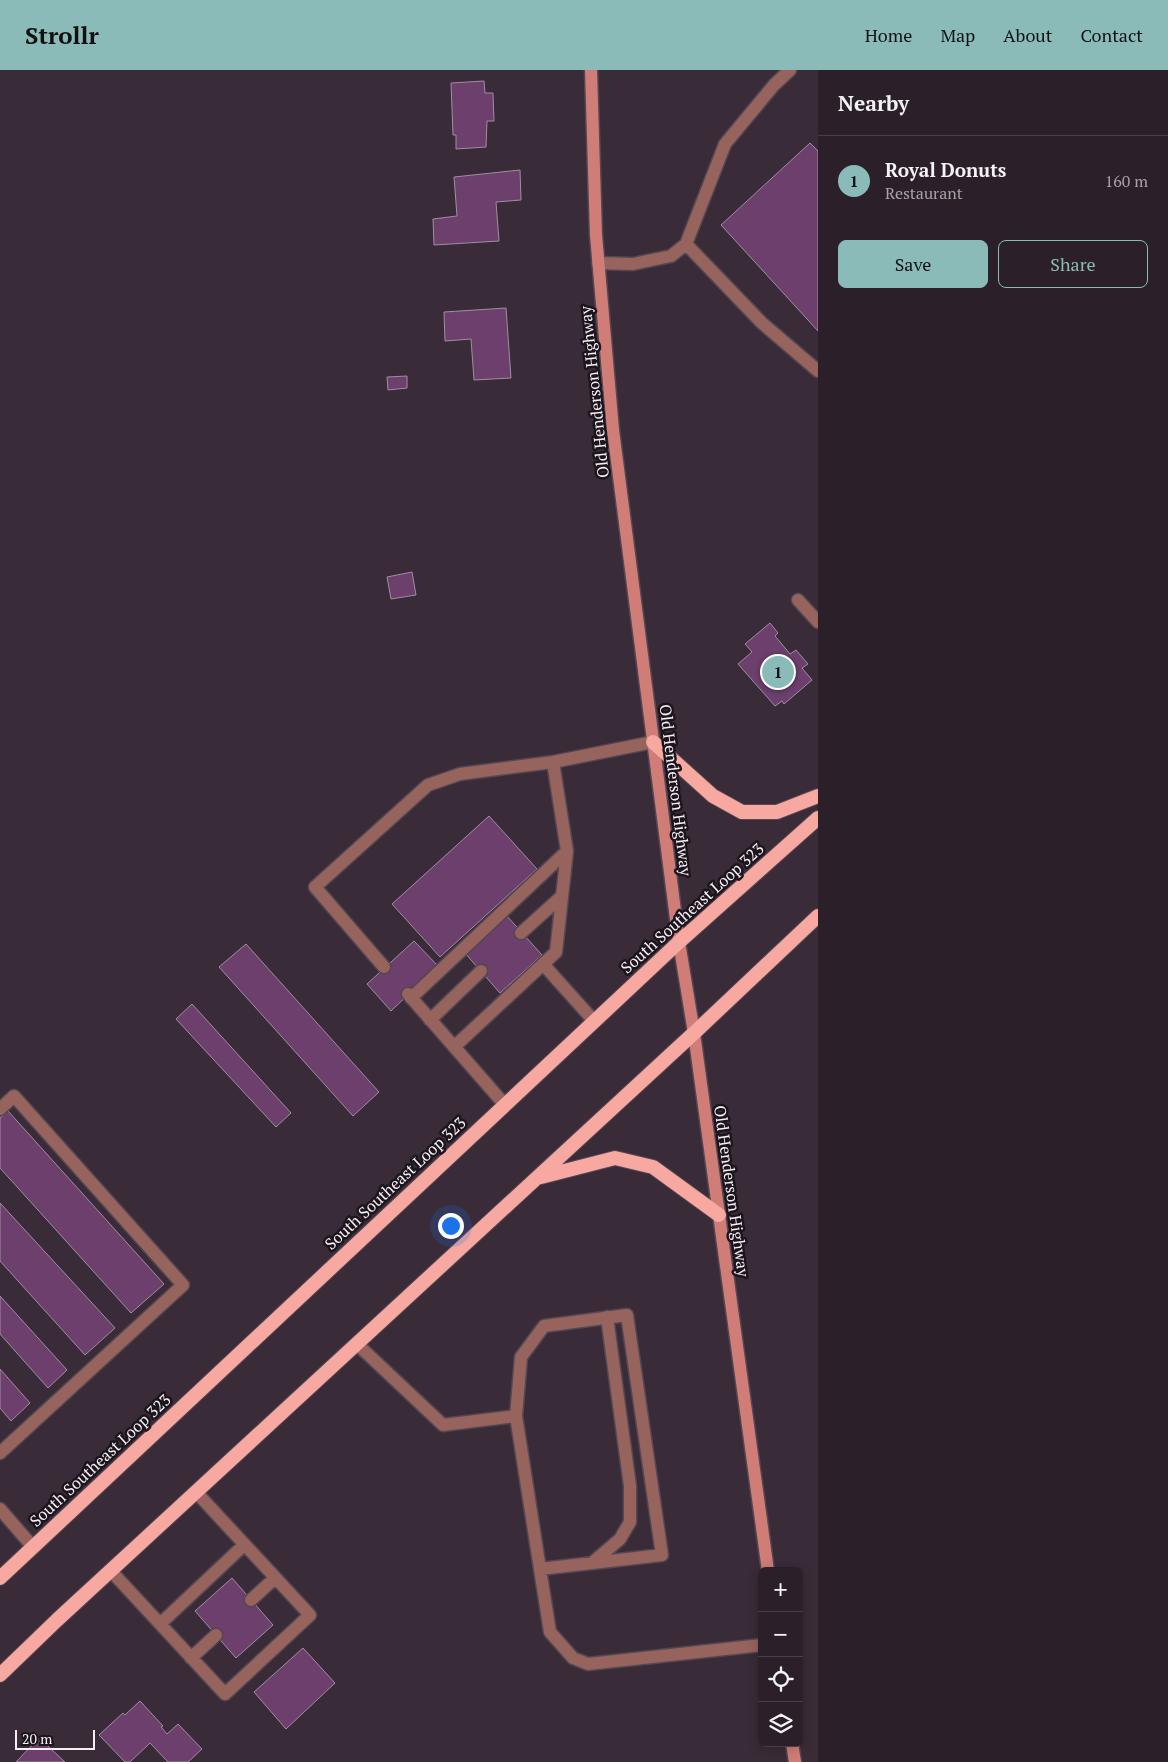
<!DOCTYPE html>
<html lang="en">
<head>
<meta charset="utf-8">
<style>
	:root { --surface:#2b202a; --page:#332832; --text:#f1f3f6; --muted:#a6a3a8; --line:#473e47; --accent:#8bbbb9 }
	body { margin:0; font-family:"PT Serif",serif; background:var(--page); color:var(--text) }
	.controls { position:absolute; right:15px; bottom:15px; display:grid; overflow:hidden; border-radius:8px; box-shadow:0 2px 12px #0003 }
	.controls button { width:45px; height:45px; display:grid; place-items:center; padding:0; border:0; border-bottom:1px solid var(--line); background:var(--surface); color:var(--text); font:25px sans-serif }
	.scale { position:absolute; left:15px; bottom:12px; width:80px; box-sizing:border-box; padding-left:5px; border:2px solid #f7eef7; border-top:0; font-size:14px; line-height:18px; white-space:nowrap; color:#f7eef7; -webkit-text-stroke:4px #1c161c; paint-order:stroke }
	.you { position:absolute; left:450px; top:1155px; width:18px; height:18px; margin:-12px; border:4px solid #fff; border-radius:50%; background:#1a73e8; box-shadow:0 0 0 8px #1a73e833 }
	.badge { display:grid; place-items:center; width:32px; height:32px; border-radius:50%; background:var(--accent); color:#111; font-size:16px; font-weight:700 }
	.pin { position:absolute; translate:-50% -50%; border:2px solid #fff; box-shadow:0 1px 5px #0006 }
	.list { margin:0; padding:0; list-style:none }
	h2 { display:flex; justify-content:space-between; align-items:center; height:65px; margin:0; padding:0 20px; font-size:21px }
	h2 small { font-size:16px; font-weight:400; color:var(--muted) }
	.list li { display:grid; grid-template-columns:32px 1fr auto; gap:15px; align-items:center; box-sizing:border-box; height:90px; padding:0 20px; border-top:1px solid var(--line) }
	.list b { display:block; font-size:19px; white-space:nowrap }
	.list p { margin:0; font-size:16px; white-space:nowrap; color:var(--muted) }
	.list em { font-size:16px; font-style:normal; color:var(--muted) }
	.actions { display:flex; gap:10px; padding:15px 20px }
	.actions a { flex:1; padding:11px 0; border:1px solid var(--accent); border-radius:8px; text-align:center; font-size:18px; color:var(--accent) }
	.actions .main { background:var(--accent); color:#111 }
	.icon { flex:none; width:28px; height:28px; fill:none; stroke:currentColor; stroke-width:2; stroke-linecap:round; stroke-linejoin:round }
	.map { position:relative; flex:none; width:818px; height:1692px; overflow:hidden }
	header { display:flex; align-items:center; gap:30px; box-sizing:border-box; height:70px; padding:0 25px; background:var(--accent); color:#111 }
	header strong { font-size:24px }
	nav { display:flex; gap:28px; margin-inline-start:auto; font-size:18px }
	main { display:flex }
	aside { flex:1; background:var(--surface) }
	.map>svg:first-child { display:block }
	.building { fill:#6c3f6c; stroke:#a08fa0 }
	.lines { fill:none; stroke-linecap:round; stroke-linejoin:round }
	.service-casing { stroke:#544653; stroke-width:15 }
	.secondary-casing { stroke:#544653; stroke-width:15 }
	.trunk-casing { stroke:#544653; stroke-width:16 }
	.service { stroke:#96635d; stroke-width:12 }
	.secondary { stroke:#cf7d76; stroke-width:12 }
	.trunk { stroke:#f7a8a0; stroke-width:14 }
	.labels { text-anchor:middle; stroke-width:5; stroke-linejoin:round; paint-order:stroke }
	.street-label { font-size:16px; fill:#f7eef7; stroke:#1c161c }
</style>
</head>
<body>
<header>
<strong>Strollr</strong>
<nav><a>Home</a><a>Map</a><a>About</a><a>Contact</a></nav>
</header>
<main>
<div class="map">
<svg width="818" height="1692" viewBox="0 0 818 1692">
	<rect width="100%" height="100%" fill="#392b38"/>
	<path class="building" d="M484,11L485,23H493L494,51H487L486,77L456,79V65H453L451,13Z
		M810,73L818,81V261L721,155Z
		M520,100L521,130L496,132L499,171L434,175L433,149L457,146L454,107Z
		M506,238L511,308L474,310L471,269L445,271L444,242Z
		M407,306V318L388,320L387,307Z
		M412,502L416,525L391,529L387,507Z
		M770,553L778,563L775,566L790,584L796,580L808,594L802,598L812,610L784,634L782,631L775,636L738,594L752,582L745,574Z
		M489,746L537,799L440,887L392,834Z
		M506,845L542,885L500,923L464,882Z
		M414,871L438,896L391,941L367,914Z
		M246,874L379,1022L353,1046L219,897Z
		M192,934L291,1043L276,1057L176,949Z
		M8,1041L164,1214L131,1243L0,1098V1048Z
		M0,1133L115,1258L85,1285L0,1191Z
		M0,1226L67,1300L48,1318L0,1264Z
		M0,1299L30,1333L11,1351L0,1338Z
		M232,1508L273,1555L236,1588L195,1541Z
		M303,1578L335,1613L286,1659L254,1622Z
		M140,1631L163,1656L161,1657L167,1664L178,1654L202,1679L188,1692H168L150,1673L130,1692H125L99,1665L123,1643L125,1645Z
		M39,1668L65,1692H16Z"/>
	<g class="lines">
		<defs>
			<path id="service" d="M686,174L762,253L818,301
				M598,193L633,194L671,186L686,174L725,74L774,15L790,0
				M798,530L818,552
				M521,863L562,826
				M543,894L594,951
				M384,897L315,817L428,715L460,704L553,692L653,672
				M408,924L505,1035
				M411,928L567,781
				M430,950L481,901
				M454,977L556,882L567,781L553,692
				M0,1039L14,1026L183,1215L0,1383
				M357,1274L443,1355L516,1346L521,1287L544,1256L627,1245L662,1485L540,1499L516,1346
				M0,1439L33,1477
				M592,1493L620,1469L630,1452V1416L607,1247
				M540,1499L550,1562L573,1588L588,1594L762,1575
				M111,1501L225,1624L310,1545L196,1422
				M251,1530L275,1508
				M160,1554L244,1475
				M191,1588L216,1565"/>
			<path id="secondary" d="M591,0L596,165L613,360L679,872L694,963L768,1501
				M792,1673L795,1692"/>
			<path id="trunk" d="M653,672L713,726L742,742H777L818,726
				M541,1107L615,1088L653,1097L719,1145
				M0,1508L679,872L818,748
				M0,1605L57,1550L694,963L818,846"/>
		</defs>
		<use href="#service" class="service-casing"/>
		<use href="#secondary" class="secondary-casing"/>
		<use href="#trunk" class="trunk-casing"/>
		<use href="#service" class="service"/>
		<use href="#secondary" class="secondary"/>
		<use href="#trunk" class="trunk"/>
	</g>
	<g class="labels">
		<g class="street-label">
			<text transform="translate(594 322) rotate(-96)" y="6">Old Henderson Highway</text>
			<text transform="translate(676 720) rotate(83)" y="6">Old Henderson Highway</text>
			<text transform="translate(692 838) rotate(-42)" y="6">South Southeast Loop 323</text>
			<text transform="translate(395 1113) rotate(-43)" y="6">South Southeast Loop 323</text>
			<text transform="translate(732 1121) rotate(82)" y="6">Old Henderson Highway</text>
			<text transform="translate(100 1390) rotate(-43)" y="6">South Southeast Loop 323</text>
		</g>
	</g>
</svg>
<div class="controls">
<button>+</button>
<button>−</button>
<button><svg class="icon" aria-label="locate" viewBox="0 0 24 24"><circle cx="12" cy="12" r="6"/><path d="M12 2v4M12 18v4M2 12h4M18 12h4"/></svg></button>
<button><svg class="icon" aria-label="layers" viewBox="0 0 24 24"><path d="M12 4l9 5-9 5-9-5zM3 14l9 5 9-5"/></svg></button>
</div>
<div class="scale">20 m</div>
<div class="you"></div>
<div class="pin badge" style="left:778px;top:602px">1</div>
</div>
<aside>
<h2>Nearby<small></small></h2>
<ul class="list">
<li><span class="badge">1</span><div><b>Royal Donuts</b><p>Restaurant</p></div><em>160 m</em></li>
</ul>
<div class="actions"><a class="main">Save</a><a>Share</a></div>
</aside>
</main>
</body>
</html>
